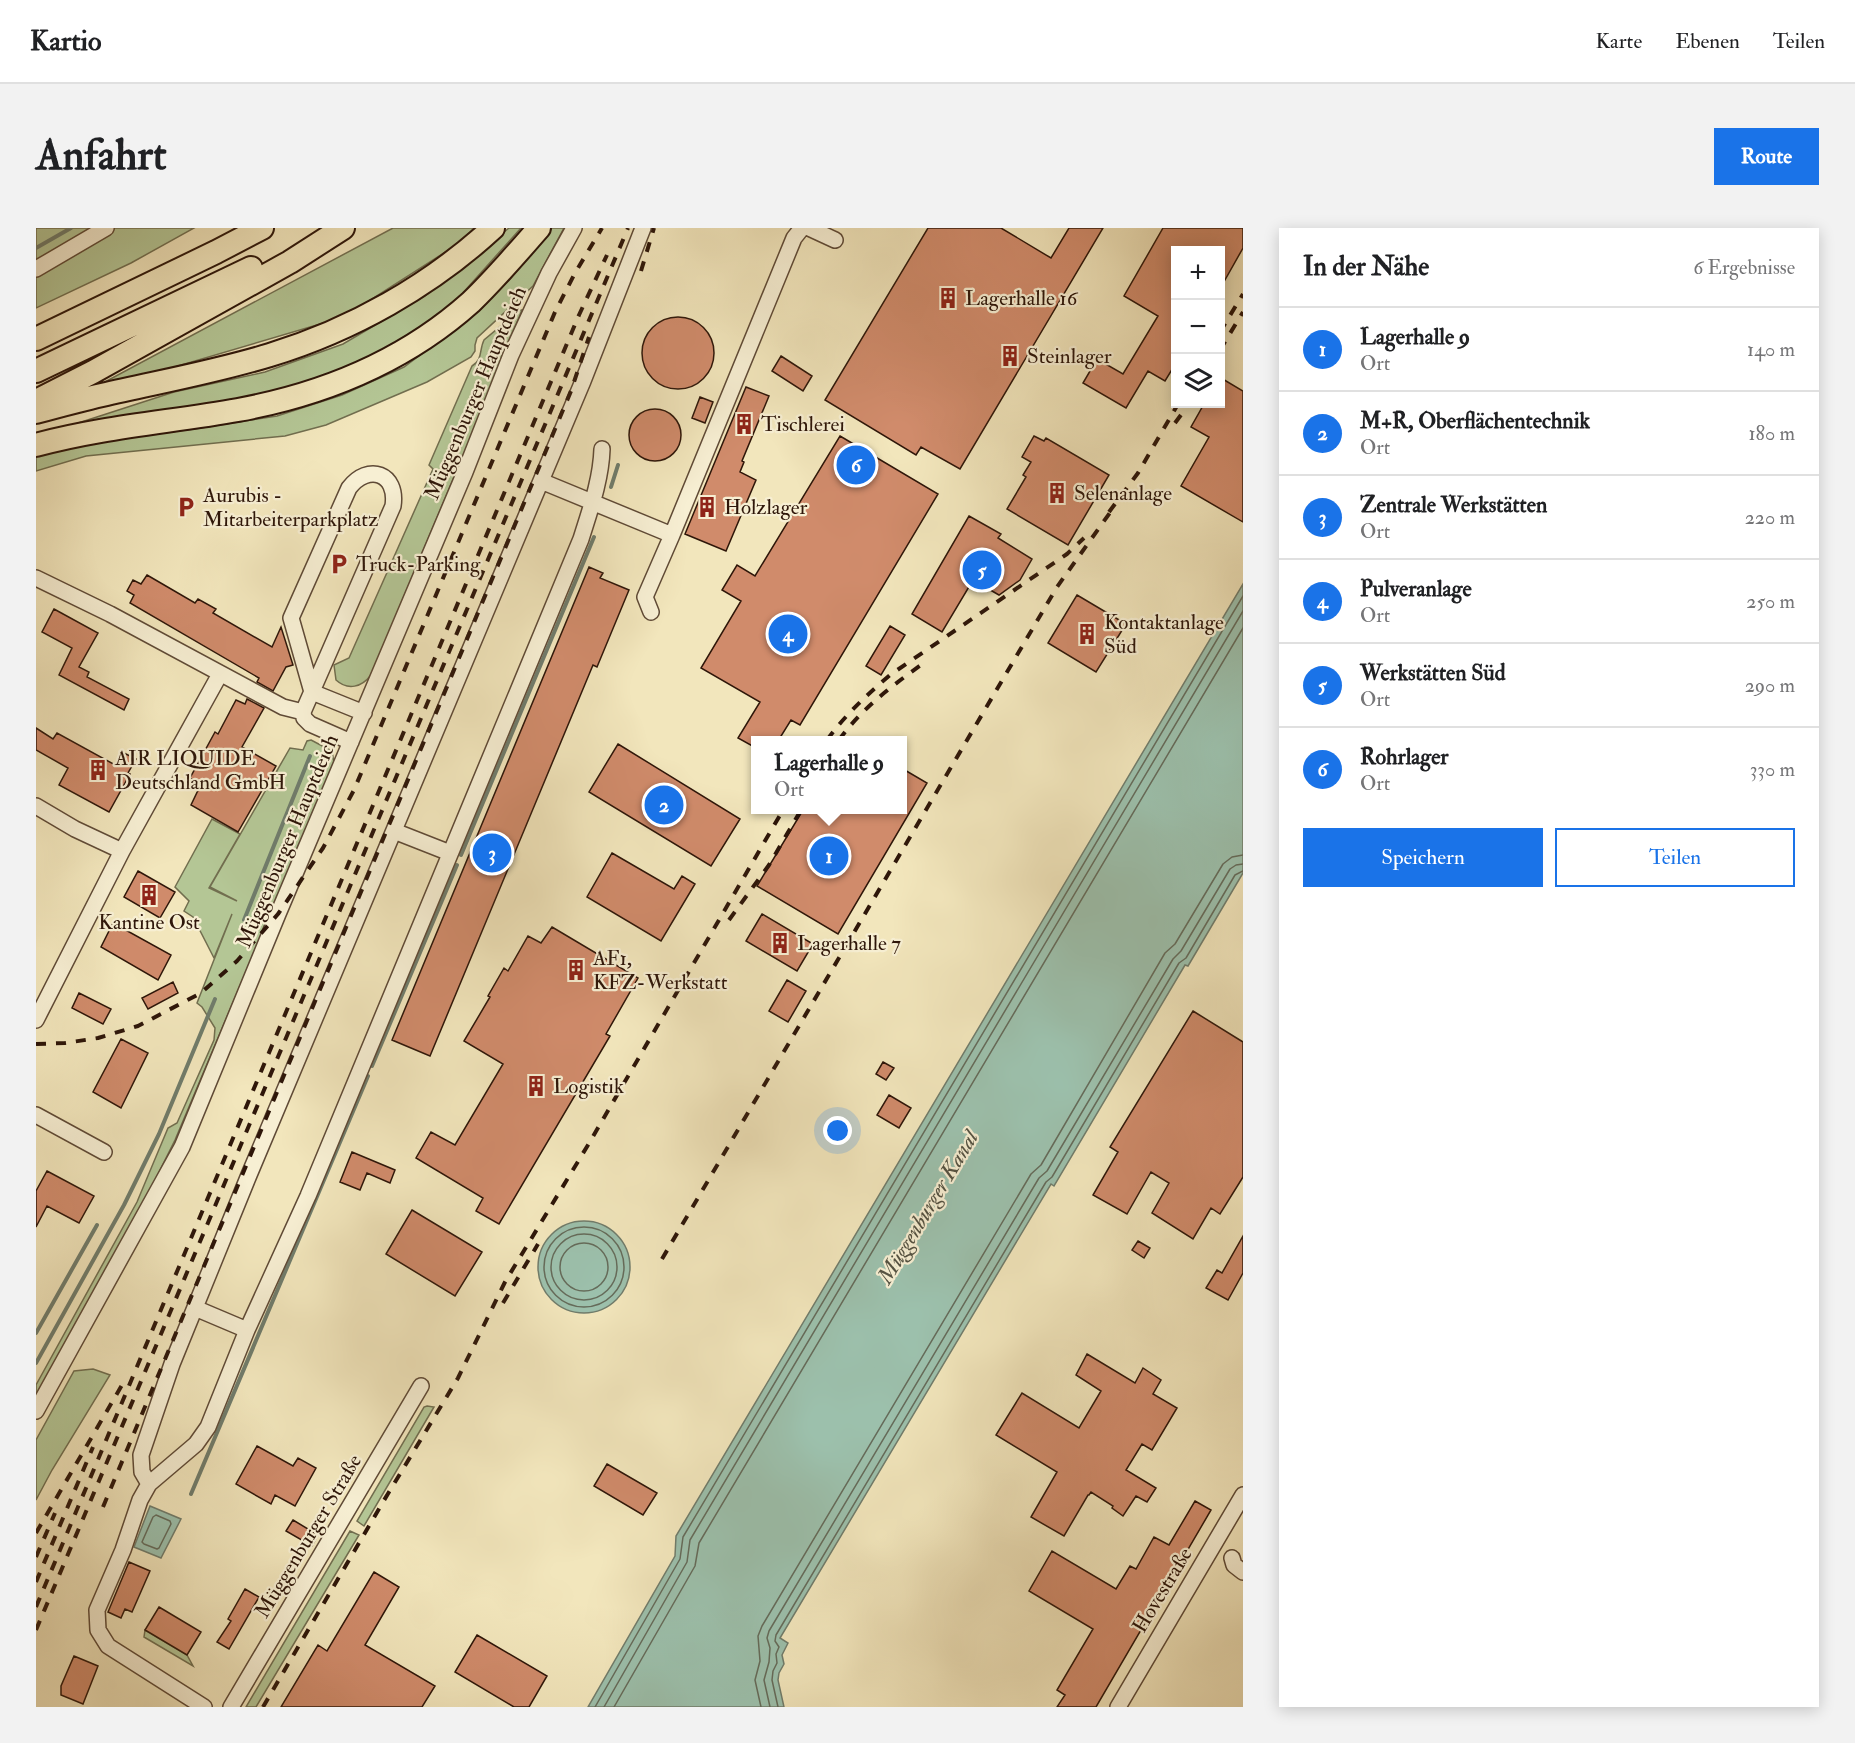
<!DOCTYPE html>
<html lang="de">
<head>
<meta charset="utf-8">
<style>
	:root { --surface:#fff; --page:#f2f2f2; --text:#202124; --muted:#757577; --line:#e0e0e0; --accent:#1a73e8 }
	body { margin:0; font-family:"IM FELL Double Pica",serif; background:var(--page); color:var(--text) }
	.controls { position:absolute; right:18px; top:18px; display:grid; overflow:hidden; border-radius:0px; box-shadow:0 3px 15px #0003 }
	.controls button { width:54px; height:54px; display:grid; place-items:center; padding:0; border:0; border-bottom:2px solid var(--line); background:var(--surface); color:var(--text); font:30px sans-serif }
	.you { position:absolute; left:802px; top:903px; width:21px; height:21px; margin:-15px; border:4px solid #fff; border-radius:50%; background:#1a73e8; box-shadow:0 0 0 9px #1a73e833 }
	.badge { display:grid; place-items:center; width:39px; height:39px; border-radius:50%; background:var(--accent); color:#fff; font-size:20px; font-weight:700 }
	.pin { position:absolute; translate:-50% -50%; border:3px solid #fff; box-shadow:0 2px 6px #0006 }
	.popup { position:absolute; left:715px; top:508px; width:156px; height:78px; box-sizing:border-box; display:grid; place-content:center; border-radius:0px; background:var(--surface); filter:drop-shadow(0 2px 4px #0005); font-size:20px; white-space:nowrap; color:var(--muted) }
	.popup b { font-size:22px; color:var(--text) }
	.popup::after { content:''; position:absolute; left:50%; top:100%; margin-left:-12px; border:12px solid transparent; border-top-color:var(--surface) }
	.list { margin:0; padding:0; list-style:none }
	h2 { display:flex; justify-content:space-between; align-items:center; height:78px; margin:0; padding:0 24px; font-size:26px }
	h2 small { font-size:20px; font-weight:400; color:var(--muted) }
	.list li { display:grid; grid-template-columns:39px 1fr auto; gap:18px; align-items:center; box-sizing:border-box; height:84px; padding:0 24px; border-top:2px solid var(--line) }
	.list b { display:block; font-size:22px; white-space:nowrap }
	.list p { margin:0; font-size:20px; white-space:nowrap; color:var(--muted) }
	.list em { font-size:20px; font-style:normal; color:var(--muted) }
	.actions { display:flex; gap:12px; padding:18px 24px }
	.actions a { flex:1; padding:14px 0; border:2px solid var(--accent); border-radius:0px; text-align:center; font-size:21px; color:var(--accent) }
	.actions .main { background:var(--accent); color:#fff }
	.icon { flex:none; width:33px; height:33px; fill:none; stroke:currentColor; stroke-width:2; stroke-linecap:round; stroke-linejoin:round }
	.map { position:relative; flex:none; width:1207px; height:1479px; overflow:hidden; border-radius:0px }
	header { display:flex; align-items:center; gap:36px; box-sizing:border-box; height:84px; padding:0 30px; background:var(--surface); border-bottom:2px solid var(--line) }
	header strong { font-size:28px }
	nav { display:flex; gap:33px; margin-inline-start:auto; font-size:21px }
	.intro { display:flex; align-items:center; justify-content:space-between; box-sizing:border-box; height:144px; padding:0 36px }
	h1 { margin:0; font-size:42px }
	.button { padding:15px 27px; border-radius:0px; background:var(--accent); color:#fff; font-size:21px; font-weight:700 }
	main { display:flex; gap:36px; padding:0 36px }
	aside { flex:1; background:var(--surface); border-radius:0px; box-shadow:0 3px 15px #0003 }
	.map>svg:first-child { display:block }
	.green { fill:#b4c695; stroke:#716e4f; stroke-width:1.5 }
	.water { fill:#9cc0ac; stroke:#707c6b; stroke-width:1.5 }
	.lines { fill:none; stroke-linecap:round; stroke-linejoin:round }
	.shore { stroke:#656b5a; stroke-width:1.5 }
	.stream { stroke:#707c6b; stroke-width:4 }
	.building { fill:#d08b6b; stroke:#2e1609; stroke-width:1.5 }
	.minor-casing { stroke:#5f4a36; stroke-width:18 }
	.highway-casing { stroke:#2e1609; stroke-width:26 }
	.minor { stroke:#f7efd3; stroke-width:15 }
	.highway { stroke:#f2e6bc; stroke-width:22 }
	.rail { stroke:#2e1609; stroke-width:4; stroke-dasharray:10 10; stroke-linecap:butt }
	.labels { text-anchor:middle; stroke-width:4.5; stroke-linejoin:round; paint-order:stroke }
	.poi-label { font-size:21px; fill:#2e1609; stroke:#f7efd3; text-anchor:start }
	.street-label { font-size:21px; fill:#2e1609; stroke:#f7efd3 }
	.water-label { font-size:22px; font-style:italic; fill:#545242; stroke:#f7efd3 }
</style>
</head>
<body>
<header>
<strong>Kartio</strong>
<nav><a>Karte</a><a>Ebenen</a><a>Teilen</a></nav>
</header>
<div class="intro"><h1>Anfahrt</h1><a class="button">Route</a></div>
<main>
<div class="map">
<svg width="1207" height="1479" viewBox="0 0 1207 1479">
	<rect width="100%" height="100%" fill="#f2e6bc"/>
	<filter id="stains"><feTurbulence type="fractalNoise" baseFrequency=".00333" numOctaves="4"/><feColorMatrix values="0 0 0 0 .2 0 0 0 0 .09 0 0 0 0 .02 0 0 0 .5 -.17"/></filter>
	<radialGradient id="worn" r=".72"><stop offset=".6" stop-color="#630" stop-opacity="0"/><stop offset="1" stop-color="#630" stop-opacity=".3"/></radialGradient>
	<path class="green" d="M0,0H158L95,35L0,80Z
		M357,0H438L425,14L308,89L74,158L65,156Z
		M473,0H485L416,77L349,127L240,167L30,199L138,164L229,144L307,116L389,68Z
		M516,0H528L497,58L441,110L439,117V123L435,129L391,154L290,197L249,208L50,228L0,243V227L63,213L158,201L241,188L306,167L368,139L444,82L475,50Z
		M484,82H486L450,173L335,447C326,459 312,463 300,452L298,437L313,430L397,241L393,237L436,138C447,132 443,122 448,112Z
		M275,512L296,523L298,535L139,912L107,976L0,1168V1157L101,974L132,900L141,895L178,812L179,800L166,779L161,775L196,686L178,730L157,689L148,683L153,673L139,659L176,591L204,606L173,660L201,673L174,659L254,520L267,522L271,513Z
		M57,1141L74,1147L16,1242L0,1272V1212L38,1143Z
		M391,1178L398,1179L328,1298L321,1293L388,1179Z
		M314,1303L323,1307L220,1479H210Z
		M109,1402L151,1427L157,1438L108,1409Z"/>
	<path class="water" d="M1207,356V645L1152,738L1149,737L1018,958L1015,956L744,1410L752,1415L746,1427L748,1436L743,1445L742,1452L748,1479H552L639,1328L640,1308Z
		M502 1039a46 46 0 1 1 92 0a46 46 0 1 1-92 0Z
		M114,1278L145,1291L125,1330L98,1319Z"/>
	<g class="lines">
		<path class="shore" d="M508 1039a40 40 0 1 1 80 0a40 40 0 1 1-80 0Z
			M515 1039a33 33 0 1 1 66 0a33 33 0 1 1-66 0Z
			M524 1039a24 24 0 1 1 48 0a24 24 0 1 1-48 0Z
			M120,1287L134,1293L135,1296L123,1320L121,1321L108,1316L106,1314L117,1289Z
			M559,1479L644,1331L647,1309L1207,368
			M568,1479L651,1334L654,1312L1207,383
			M578,1479L659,1338L663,1315L1207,400
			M725,1479L719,1452L724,1433L722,1408L726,1398L995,946L1005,937L1129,725L1139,716L1187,636L1196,629L1207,627
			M734,1479L728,1452L733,1434L734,1420L731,1410L733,1403L1003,950L1011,943L1137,731L1145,723L1194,641L1200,637L1207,636
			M742,1479L736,1452L737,1443L741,1435L740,1426L743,1419L739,1413L740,1407L1010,954L1016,949L1143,735L1150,730L1199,647L1207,643"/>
		<path class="stream" d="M0,20L35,0
			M575,259L582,237
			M425,627L558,309
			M208,692L274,528
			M336,838L421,637
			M0,1105L61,997
			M0,1135L88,977L123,906L179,771
			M155,1266L332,848"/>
	</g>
	<path class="building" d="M892,0H965L1015,30L1033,0H1067L924,241L885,219L880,227L789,172Z
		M1127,0H1207V20L1185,59V22H1140V135L1129,153L1112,143L1090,180L1047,155L1061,131L1087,146L1122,88L1088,68Z
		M606 125a36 36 0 1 1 72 0a36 36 0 1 1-72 0Z
		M745,128L776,148L767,163L736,143Z
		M1185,150L1207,163V294L1145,258L1173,209L1155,199L1168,176H1185Z
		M710,159L733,168L706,233L708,234L704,244L720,252L690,323L649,306Z
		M664,169L677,174L669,195L656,190Z
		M593 207a26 26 0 1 1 52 0a26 26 0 1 1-52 0Z
		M804,208L902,266L764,497L755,492L742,513H720V520L702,510L724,474L665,440L705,373L686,362L701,337L719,348Z
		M998,208L1008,213L1010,210L1073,247L1032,317L971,281L990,249L987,247L995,234L986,229Z
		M933,288L965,306L962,310L996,331L984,352L963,367L937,352L906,404L876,386Z
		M553,339L567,345L564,350L593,362L561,439L557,437L394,828L356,812Z
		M111,347L159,375L162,371L180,381L177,385L236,419L245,399L257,437L250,439L237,463L221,454L223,450L94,375L98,367L91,363L97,352L105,356Z
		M1041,367L1090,396L1060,444L1012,415Z
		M18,381L62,405L43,439L53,444L51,449L93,471L88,482L23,447L36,420L6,404Z
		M854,398L869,407L845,447L830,438Z
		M211,471L228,480L206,519L240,538L202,604L155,577L165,556L154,550L179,504L182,506L200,472L209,476Z
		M0,500L17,511L21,505L81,538L88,525L100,531L92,545L94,546L73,584L23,557L32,540L0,522Z
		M582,516L704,591L675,638L553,564Z
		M867,541L891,555L802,706L721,658L767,582H867Z
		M576,625L638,661L646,648L659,656L625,713L551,669Z
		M102,643L139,664L124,690L88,669Z
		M726,686L777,716L761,743L710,713Z
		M77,695L135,727L122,752L65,719Z
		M516,699L602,750L570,806L574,808L463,996L440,983L447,970L380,930L395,904L419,917L467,836L428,813L454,769L452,768L468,740L472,743L492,708L505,715Z
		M751,752L770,763L752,794L733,783Z
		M137,754L142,765L112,781L106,770Z
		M43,765L75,781L67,796L36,780Z
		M1157,783L1207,814V949L1184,986L1175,980L1157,1011L1116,985L1133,955L1115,944L1091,986L1057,967L1082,924L1074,919Z
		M85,811L112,825L85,880L57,864Z
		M847,834L858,840L850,852L840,846Z
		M853,867L875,880L863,900L841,887Z
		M316,924L359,942L354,955L331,945L324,962L304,954Z
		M11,943L58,968L43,995L11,978L0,999V963Z
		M376,982L446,1024L419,1068L350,1026Z
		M1207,1008V1045L1192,1072L1170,1060L1181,1042L1186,1045Z
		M1102,1013L1114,1020L1108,1030L1096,1022Z
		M1051,1126L1099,1155L1107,1140L1125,1152L1117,1166L1141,1180L1116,1222L1106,1216L1090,1242L1120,1260L1111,1274L1100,1268L1087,1288L1076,1280L1077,1278L1055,1264L1053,1267H1052L1028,1308L995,1289L1021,1244L960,1207L986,1165L1043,1200L1065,1163L1040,1147Z
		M221,1218L257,1238L262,1230L280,1240L259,1278L239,1267L235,1276L200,1256Z
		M571,1236L621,1265L607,1287L558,1258Z
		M1159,1273L1175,1282L1060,1479H1021L1029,1467L1021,1462L1057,1401L993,1363L1016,1323L1080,1361L1094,1338L1100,1341L1118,1309L1133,1317Z
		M257,1292L282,1307L276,1318L250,1303Z
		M93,1334L114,1343L96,1384L89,1381L85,1390L72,1384Z
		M338,1344L363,1359L329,1417L399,1458L386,1479H245L282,1417L291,1423Z
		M209,1361L223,1369L193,1421L181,1414L195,1393L192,1391Z
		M123,1379L165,1404L151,1427L109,1402Z
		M441,1407L511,1448L493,1479H478L419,1444Z
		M38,1428L62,1438L47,1476L25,1467V1458Z"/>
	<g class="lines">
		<defs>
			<path id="minor" d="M773,0L799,12
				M0,41L70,0
				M505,253L636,307L609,369L615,384
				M636,307L758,10L766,0
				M0,350L74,386L247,479L267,484
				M276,464L255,390L313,260C332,235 362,245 357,278L267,484L268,490L274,496L315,514
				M276,464L328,485
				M0,578L39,601L86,623
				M358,603L414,625
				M0,792L86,623L184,446
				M0,887L68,924
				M159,1080L211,1102
				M0,1183L146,919L242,686L429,244L475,127L513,45L538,0
				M113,1256L106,1244L105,1227L136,1136L213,947L547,153L607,0
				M1196,1330L1198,1337L1207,1344
				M168,1479L72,1418L62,1402L61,1382L87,1322L104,1272L113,1256L160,1216L172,1199L211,1102L272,968L545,311C554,282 565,252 566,221
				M195,1479L385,1158
				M1082,1479L1207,1267"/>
			<path id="highway" d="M0,111L180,24L226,0
				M0,143L215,40
				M0,173L57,144L254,34L307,0
				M0,184C22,178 44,172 66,167C122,154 179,144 234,127C316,102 394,58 457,0
				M0,217C66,199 135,194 202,182C289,166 368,134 435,74C459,51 481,25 503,0"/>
		</defs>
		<use href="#minor" class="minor-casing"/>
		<use href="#highway" class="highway-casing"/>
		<use href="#minor" class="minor"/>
		<use href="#highway" class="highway"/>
		<path class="rail" d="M605,43L618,0
			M1184,104L1207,66
			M1184,122L1207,84
			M1139,195L1153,176
			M1073,284L1102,245L1142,176
			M791,512C809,487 831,467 854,447L1031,326L1048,310
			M803,512C826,480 857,457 889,434
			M693,692L733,637L765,582
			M0,816L29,815L62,810L102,798L165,765L201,733L242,686L287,620L318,562L519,84L539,45L566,0
			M626,1031L1021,359L1078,279
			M467,1075L502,1016
			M67,1279L535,163L553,109
			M0,1305L86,1157
			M0,1329L19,1285
			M0,1354L57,1219
			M0,1379L543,87L571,27
			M0,1402L592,0
			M227,1479L347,1274L422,1150L469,1054L552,917L747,582"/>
	</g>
	<defs>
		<symbol id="building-bare" viewBox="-9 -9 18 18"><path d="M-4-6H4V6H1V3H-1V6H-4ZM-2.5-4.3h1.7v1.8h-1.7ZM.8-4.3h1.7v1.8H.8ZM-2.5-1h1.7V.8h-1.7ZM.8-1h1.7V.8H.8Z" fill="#8f2418" stroke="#f7efd3" stroke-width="2.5" paint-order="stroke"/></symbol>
		<symbol id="parking-bare" viewBox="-9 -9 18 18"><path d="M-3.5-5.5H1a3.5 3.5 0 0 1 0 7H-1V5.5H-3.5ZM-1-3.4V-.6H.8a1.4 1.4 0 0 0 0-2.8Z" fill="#8f2418" stroke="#f7efd3" stroke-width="2.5" paint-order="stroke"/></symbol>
	</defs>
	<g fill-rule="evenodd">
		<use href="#building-bare" x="897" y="55" width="30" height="30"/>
		<use href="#building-bare" x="959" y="113" width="30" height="30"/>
		<use href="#building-bare" x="693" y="181" width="30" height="30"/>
		<use href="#building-bare" x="1006" y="250" width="30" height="30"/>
		<use href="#parking-bare" x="135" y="264" width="30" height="30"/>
		<use href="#building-bare" x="656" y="264" width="30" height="30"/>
		<use href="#parking-bare" x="288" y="321" width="30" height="30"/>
		<use href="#building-bare" x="1036" y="391" width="30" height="30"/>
		<use href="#building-bare" x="47" y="527" width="30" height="30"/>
		<use href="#building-bare" x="98" y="652" width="30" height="30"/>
		<use href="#building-bare" x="729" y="700" width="30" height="30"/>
		<use href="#building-bare" x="525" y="727" width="30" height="30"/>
		<use href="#building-bare" x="485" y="843" width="30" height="30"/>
	</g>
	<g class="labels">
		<g class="poi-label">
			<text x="929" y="77">Lagerhalle 16</text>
			<text x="991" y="135">Steinlager</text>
			<text x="725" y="203">Tischlerei</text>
			<text x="1038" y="272">Selenanlage</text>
			<text x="167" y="274">Aurubis -<tspan x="167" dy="24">Mitarbeiterparkplatz</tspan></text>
			<text x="688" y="286">Holzlager</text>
			<text x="320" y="343">Truck-Parking</text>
			<text x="1068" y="401">Kontaktanlage<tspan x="1068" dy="24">Süd</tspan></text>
			<text x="79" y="537">AIR LIQUIDE<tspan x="79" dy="24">Deutschland GmbH</tspan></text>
			<text x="113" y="701" text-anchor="middle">Kantine Ost</text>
			<text x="761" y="722">Lagerhalle 7</text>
			<text x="557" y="737">AF1,<tspan x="557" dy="24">KFZ-Werkstatt</tspan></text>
			<text x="517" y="865">Logistik</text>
		</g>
		<g class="street-label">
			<text transform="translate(439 165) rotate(-67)" y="7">Müggenburger Hauptdeich</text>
			<text transform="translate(251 613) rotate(-67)" y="7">Müggenburger Hauptdeich</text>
			<text transform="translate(272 1308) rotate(-59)" y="7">Müggenburger Straße</text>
			<text transform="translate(1126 1362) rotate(-59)" y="7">Hovestraße</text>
		</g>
		<g class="water-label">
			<text transform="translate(891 979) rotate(-59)" y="8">Müggenburger Kanal</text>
		</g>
	</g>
	<rect width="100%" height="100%" filter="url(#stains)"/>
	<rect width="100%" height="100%" fill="url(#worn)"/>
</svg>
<div class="controls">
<button>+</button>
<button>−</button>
<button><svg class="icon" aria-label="layers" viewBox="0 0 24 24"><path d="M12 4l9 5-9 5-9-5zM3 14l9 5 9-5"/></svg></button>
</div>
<div class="you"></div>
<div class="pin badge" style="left:793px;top:628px">1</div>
<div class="popup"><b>Lagerhalle 9</b>Ort</div>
<div class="pin badge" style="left:628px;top:577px">2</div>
<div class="pin badge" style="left:456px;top:625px">3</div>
<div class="pin badge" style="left:752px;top:406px">4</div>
<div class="pin badge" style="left:946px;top:342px">5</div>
<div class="pin badge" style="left:820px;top:237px">6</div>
</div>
<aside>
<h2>In der Nähe<small>6 Ergebnisse</small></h2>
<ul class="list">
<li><span class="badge">1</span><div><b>Lagerhalle 9</b><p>Ort</p></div><em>140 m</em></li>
<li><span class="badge">2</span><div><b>M+R, Oberflächentechnik</b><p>Ort</p></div><em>180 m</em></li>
<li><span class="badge">3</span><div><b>Zentrale Werkstätten</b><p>Ort</p></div><em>220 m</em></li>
<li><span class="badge">4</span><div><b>Pulveranlage</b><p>Ort</p></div><em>250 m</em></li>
<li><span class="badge">5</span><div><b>Werkstätten Süd</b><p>Ort</p></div><em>290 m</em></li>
<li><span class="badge">6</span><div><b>Rohrlager</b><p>Ort</p></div><em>330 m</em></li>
</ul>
<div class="actions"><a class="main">Speichern</a><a>Teilen</a></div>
</aside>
</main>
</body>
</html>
